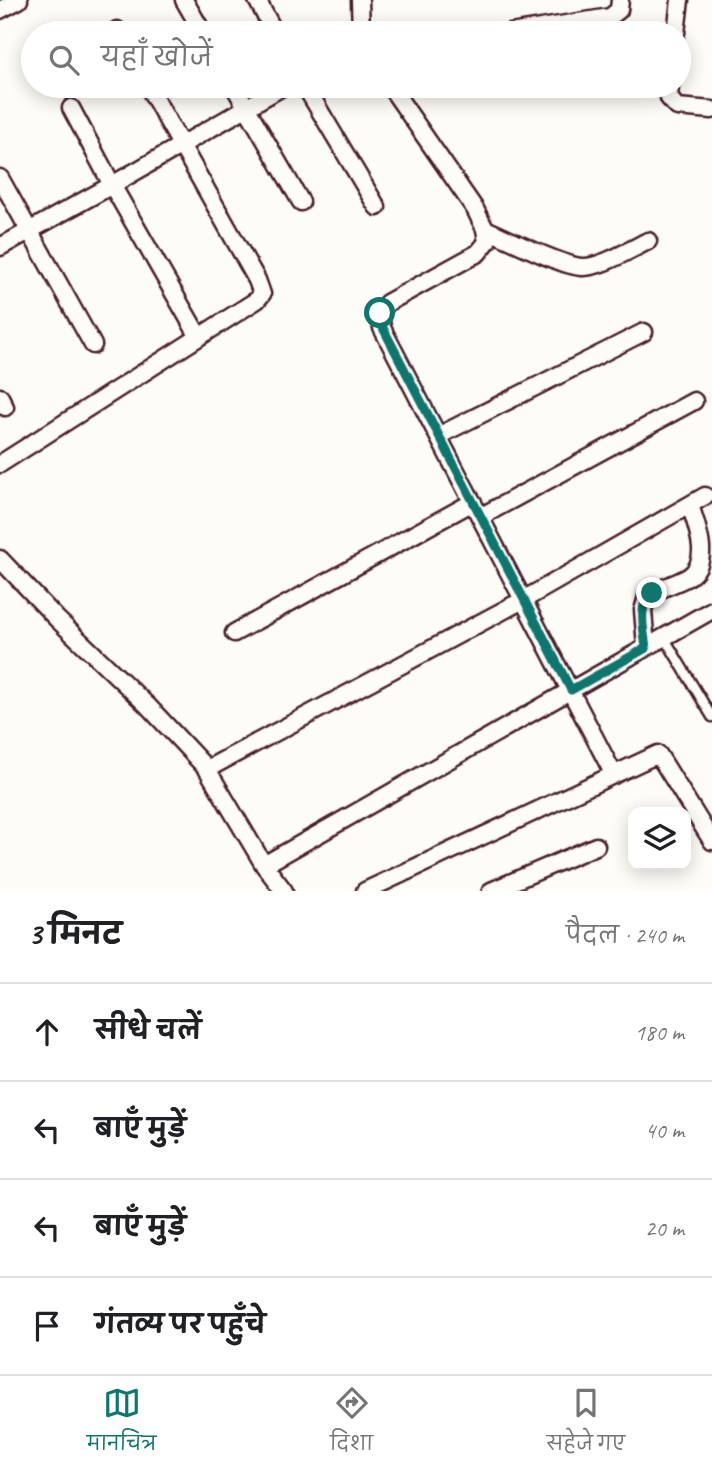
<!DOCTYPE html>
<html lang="hi">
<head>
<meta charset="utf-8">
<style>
	:root { --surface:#fff; --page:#f6f6f6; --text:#202124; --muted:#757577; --line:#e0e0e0; --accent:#0f766e }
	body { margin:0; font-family:Caveat,"Playpen Sans Deva",sans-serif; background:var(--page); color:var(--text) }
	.controls { position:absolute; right:21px; bottom:21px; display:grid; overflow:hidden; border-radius:14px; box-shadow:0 4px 18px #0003 }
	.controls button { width:63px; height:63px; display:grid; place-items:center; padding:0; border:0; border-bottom:2px solid var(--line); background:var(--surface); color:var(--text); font:35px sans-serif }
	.stop { position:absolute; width:21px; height:21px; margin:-16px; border:5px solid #0f766e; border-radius:50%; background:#fff }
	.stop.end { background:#0f766e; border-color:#fff; box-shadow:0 2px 7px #0008 }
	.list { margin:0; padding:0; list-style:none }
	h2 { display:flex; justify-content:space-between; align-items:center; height:91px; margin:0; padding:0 28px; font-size:30px }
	h2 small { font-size:23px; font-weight:400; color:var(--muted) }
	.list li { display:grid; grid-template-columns:46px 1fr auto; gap:21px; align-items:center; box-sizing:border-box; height:98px; padding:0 28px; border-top:2px solid var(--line) }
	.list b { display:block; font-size:26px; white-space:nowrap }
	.list em { font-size:23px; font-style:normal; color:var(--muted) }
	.icon { flex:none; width:38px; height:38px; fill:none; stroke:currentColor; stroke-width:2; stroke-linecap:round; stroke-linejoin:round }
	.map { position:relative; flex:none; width:712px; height:891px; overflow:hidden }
	.search { position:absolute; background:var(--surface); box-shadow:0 4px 18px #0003; left:21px; right:21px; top:21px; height:77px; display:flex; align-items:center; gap:18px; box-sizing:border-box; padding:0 24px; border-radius:38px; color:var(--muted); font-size:26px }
	.sheet { height:483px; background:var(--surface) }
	nav { display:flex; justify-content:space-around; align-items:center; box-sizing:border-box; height:98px; border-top:2px solid var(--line); background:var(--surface); font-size:19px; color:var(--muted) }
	nav a { display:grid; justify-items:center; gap:4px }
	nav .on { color:var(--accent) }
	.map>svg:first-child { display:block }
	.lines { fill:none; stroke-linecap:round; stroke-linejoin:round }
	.lane-casing { stroke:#4a1f2b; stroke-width:13 }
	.street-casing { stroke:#4a1f2b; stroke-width:21 }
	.lane { stroke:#fdfcf7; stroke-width:8 }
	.street { stroke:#fdfcf7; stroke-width:16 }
	.route { stroke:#0f766e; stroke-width:9 }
</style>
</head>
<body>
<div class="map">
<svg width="712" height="891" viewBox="0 0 712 891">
	<rect width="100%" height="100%" fill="#fdfcf7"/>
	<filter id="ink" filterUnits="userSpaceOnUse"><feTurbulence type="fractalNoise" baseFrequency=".0143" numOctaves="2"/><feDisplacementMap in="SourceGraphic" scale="14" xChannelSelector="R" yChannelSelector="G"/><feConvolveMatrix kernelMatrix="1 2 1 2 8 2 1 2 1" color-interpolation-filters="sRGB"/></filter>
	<g filter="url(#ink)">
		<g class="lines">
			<defs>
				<path id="lane" d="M664,637L712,717"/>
				<path id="street" d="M184,0L203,33
					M257,0L275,33
					M360,0L361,33
					M0,10L19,0
					M117,30L118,33
					M510,33L610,17L619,10L620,0
					M676,33L680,0
					M234,86L301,202
					M305,86L377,207
					M390,86L475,209L485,229L487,242L478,253L387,303L380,313L382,328L614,775
					M670,86L669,98L677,107L712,110
					M71,108L112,185L199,337
					M0,178L93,345
					M485,229C507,238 561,266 582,267C600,268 631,249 648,241
					M0,247L112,185L284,86
					M0,397L5,407
					M438,436L644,332
					M0,464L257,300L262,294L257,280L148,86
					M480,517L694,401
					M0,559L57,619L148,706L207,769L264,865L284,891
					M234,633L473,502
					M646,647L643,610L647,597C660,588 675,584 688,577C712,562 697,527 690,505
					M207,769L523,600L705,496
					M264,865L712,610
					M365,891L658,754L712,841
					M491,891L596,846"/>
			</defs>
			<use href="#lane" class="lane-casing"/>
			<use href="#street" class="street-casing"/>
			<use href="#lane" class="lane"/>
			<use href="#street" class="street"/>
		</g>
	</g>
	<g class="lines" filter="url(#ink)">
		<path class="route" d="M380,313L383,328L571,690L646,648C644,630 637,605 652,593"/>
	</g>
</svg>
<div class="controls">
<button><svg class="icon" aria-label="layers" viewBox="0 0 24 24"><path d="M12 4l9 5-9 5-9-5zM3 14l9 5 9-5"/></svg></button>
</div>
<div class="stop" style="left:380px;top:313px"></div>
<div class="stop end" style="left:652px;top:593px"></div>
<div class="search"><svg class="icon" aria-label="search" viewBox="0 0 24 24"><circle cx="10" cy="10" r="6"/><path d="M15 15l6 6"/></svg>यहाँ खोजें</div>
</div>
<section class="sheet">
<h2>3 मिनट<small>पैदल · 240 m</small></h2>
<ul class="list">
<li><svg class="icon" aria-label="ahead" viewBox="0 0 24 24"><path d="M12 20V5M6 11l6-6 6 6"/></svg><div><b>सीधे चलें</b></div><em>180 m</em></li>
<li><svg class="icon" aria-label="left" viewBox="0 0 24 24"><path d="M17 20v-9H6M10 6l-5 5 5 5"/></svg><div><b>बाएँ मुड़ें</b></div><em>40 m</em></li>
<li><svg class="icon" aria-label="left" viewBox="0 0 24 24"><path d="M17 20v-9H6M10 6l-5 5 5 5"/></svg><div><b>बाएँ मुड़ें</b></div><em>20 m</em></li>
<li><svg class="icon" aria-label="arrive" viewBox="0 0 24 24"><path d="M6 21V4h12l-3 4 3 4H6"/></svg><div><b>गंतव्य पर पहुँचे</b></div></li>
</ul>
</section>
<nav>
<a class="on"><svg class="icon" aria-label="map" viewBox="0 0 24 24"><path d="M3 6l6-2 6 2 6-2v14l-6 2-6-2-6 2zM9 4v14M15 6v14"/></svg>मानचित्र</a>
<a><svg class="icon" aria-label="directions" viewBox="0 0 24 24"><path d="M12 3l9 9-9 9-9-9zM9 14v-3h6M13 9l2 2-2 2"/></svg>दिशा</a>
<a><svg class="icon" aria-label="saved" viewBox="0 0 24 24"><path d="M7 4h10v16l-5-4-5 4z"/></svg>सहेजे गए</a>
</nav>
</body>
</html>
